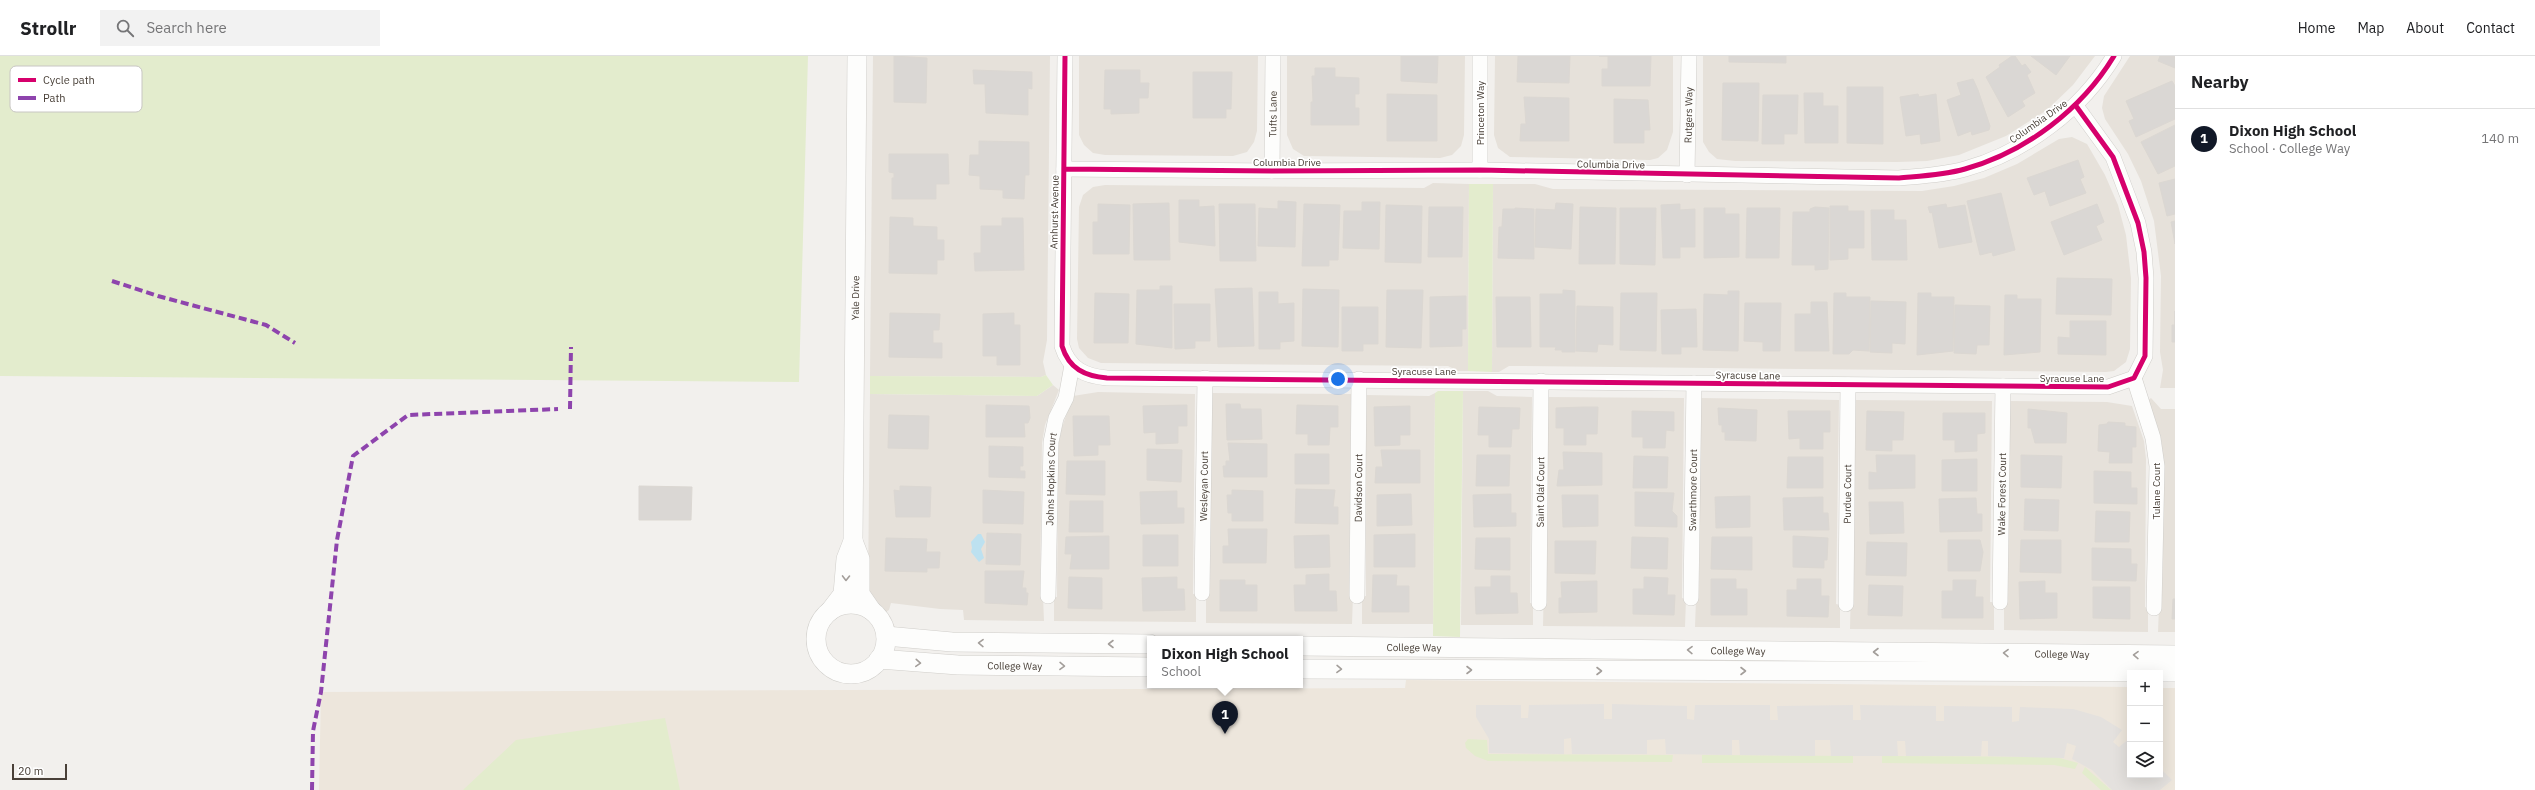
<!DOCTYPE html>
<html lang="en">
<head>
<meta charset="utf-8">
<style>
	:root { --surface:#fff; --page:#f2f2f2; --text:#202124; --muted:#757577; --line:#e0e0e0; --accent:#111827 }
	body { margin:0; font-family:"IBM Plex Sans",sans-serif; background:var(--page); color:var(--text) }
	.controls { position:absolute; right:12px; bottom:12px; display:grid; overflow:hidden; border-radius:0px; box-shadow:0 4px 16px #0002 }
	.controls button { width:36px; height:36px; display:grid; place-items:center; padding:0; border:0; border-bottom:1px solid var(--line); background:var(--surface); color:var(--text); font:20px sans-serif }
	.scale { position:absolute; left:12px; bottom:10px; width:55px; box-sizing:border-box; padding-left:4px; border:2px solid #494038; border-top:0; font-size:11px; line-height:14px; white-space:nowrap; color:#494038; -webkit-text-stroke:3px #fff; paint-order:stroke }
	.you { position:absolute; left:1338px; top:323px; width:14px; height:14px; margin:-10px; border:3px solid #fff; border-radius:50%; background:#1a73e8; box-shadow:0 0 0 6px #1a73e833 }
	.badge { display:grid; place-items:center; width:26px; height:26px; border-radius:50%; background:var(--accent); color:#fff; font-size:13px; font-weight:700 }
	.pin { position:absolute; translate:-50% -33px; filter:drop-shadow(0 1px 2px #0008) }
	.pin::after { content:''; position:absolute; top:21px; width:14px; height:12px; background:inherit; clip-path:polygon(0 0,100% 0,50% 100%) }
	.popup { position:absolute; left:1147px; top:580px; width:156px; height:52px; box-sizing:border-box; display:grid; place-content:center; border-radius:0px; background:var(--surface); filter:drop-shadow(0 1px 3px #0005); font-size:13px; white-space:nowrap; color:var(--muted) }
	.popup b { font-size:15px; color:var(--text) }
	.popup::after { content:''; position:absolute; left:50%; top:100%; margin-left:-8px; border:8px solid transparent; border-top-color:var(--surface) }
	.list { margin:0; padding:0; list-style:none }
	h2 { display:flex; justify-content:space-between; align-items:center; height:52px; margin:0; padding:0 16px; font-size:17px }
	h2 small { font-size:13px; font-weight:400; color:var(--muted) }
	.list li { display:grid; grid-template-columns:26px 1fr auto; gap:12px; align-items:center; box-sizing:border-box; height:60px; padding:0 16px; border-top:1px solid var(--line) }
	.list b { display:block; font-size:15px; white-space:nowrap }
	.list p { margin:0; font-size:13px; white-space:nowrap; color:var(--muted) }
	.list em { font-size:13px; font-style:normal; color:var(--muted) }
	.icon { flex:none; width:22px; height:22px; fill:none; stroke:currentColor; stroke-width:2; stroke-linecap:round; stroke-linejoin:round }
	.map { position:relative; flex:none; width:2175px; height:734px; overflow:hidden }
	header { display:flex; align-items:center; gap:24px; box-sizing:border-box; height:56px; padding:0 20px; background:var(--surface); border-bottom:1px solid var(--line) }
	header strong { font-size:19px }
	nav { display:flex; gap:22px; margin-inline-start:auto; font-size:14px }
	.search { width:280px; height:36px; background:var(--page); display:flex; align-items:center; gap:10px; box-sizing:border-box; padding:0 14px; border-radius:0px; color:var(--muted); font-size:15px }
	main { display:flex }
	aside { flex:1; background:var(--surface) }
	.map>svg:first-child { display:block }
	.residential { fill:#e6e1da }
	.education { fill:#ede6dc }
	.green { fill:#e3eccd }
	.parking { fill:#e4e1de }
	.water { fill:#bde1f0 }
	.building { fill:#dad7d4; stroke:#dbd7d2 }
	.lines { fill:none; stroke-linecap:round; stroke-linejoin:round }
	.minor-casing { stroke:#d0ceca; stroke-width:16 }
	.tertiary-casing { stroke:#d0ceca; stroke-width:20 }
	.minor { stroke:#fdfdfc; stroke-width:15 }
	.tertiary { stroke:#fdfdfc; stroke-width:19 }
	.quiet { stroke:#8e44ad; stroke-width:4; stroke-dasharray:8 4; stroke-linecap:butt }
	.cycleway-casing { stroke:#fff; stroke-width:8 }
	.cycleway { stroke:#d6006c; stroke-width:5 }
	.oneway { stroke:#a39e9a }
	.labels { text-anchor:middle; stroke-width:3.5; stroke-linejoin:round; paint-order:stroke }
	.street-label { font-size:10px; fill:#494038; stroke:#fff }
	.key { fill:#fff; stroke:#c8c6c3; stroke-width:1 }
	.key-label { font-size:11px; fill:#494038 }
</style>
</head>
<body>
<header>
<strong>Strollr</strong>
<div class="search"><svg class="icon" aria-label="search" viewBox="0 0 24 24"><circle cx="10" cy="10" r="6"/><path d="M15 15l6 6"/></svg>Search here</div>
<nav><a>Home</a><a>Map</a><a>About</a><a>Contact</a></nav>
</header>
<main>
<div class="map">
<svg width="2175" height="734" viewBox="0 0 2175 734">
	<rect width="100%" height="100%" fill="#f2f0ed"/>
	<path class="residential" d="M873,0H1050L1047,284L1043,306L1046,319L1041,321L870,320Z
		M1079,0H1258L1257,75L1254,86L1247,96L1233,100L1105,99L1093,97L1084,89L1079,79Z
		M1287,0H1465L1464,79L1461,90L1452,99L1440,102L1304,100L1293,93L1287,79Z
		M1495,0H1673V76L1667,94L1658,102L1650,104L1510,101L1498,92L1494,79Z
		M1703,0H2095L2073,29L2047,54L2006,80L1959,99L1927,105L1897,106L1735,105L1717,103L1709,96L1703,86Z
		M2130,0H2175V332H2160L2163,314L2160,296L2161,220L2154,165L2141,125L2128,98L2105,63L2102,52L2104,40Z
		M2072,81L2087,88L2105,119L2118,149L2126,179L2131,222L2130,293L2126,306L2114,315L2106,316L1516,310H1509L1499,316H1492L1493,128H1535L1553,133L1922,135L1954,130L1984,122L2017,108L2059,83Z
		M1433,127L1469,128L1468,315H1458L1448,310L1101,307L1088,302L1079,292L1077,283L1079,151L1083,139L1093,131L1105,129L1424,132Z
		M1053,329L1059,334L1045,369L1042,387L1040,541H1043L1044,565L964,564L963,554L940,553L891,547L889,554L883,558L871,544L868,533L870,338L1037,340Z
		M1463,335H1488L1497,340L1532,341L1530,547H1533V569H1461Z
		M1098,336L1195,338L1193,538H1196V566L1054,565V541H1057L1058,394L1061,374L1073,340Z
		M1212,337L1351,338L1349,539H1353L1352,568L1206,567V538H1210Z
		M1435,337L1433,568H1362V540H1366V339L1429,340Z
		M1548,341L1684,342L1682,542L1686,543L1685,571L1543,570Z
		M1701,342L1839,344L1836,548L1840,549V572L1695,571L1696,543L1699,542Z
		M2151,342L2161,353H2175V576H2158L2159,551H2162L2163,403L2161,383L2147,345Z
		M1855,344L1992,345L1990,546H1994V574L1850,573Z
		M2009,345L2107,346L2132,350L2144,385L2146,403L2145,551L2148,552V576L2004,574V546L2008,545Z"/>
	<path class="education" d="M1406,624L2130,631V719H2160V632H2175V734H319L321,636L1405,632Z"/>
	<path class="green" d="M0,0H808L799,326L0,320Z
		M1469,128H1493L1492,316L1468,315Z
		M1046,319L1053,329L1037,340L870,338V320L1041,321Z
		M1438,335H1463L1460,581L1433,580L1435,337Z
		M665,662L680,734H463L516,684Z
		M1468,683L1487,684L1488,698L1673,699L1672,706L1488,705L1475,700L1466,692L1465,687Z
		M1702,699L1853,700V707H1702Z
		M1882,700L2056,701L2078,707L2075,713L2054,709L1882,707Z
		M2085,711L2111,734H2101L2082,717Z"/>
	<path class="parking" d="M1604,648V663H1612V648L1687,650V663L1694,664L1695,649H1770V664H1778L1777,650L1853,649V664H1861L1860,649L1936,650V665H1944V650L2012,651V666L2019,665L2020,651L2073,653L2101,661L2122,674L2113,686L2119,691L2130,682V719H2160V712L2172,724L2160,734H2112L2092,714L2072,703L2076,690L2067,687L2064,702L1988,700V685H1982L1981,700H1906L1905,685H1897L1898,700H1831L1830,684H1815V700L1740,699L1739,684H1732V699L1666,698L1665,683L1647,684V698H1572L1571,682L1564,683V698L1489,697V683L1476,661V649H1521V662H1528L1529,649Z"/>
	<path class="water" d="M978,478H981L985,486L981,493L984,502L979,506L971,496L972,492L971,486Z"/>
	<path class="building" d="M894,0L927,2L926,47L894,46Z
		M1401,0H1438L1437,27L1401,25Z
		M1518,0H1570L1569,27L1517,26Z
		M1599,0H1651L1650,30H1602V13H1608V0Z
		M1729,0H1786V7L1729,6Z
		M2012,0H2015L2022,10L2025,8L2031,16L2027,19L2035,37L2022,45L2025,50L2008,61L1986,21L2000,11L1999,9Z
		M2031,0H2070L2056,19Z
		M2160,0H2175V12L2158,5Z
		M1315,12H1335V21L1359,22V38H1355V52H1359V69H1311V46H1313L1312,20H1315Z
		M973,14L1032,16V33L1028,32V59L986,57L985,28H974Z
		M1105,14H1140V27H1149L1148,42H1139V57L1111,58V53H1104Z
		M1193,16H1232L1231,53H1226V62H1193Z
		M1973,23L1978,34L1990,70L1989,74L1972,79L1971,75L1958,80L1947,44L1961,39L1957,27Z
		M2172,25L2175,30V63L2136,81L2129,65L2134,63L2126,45Z
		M1723,27H1759L1758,85L1722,84Z
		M1847,31H1883V88L1847,87Z
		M1804,37H1823V50H1838V87H1805Z
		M1387,38L1437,39V85H1387Z
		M1918,38L1919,41L1936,38L1940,85L1921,88L1920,78L1906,80L1900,41Z
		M1763,39H1798L1797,78H1784V88H1762Z
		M1524,41L1569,42V85H1520L1521,68H1526Z
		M1614,43L1648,44L1650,74H1644V87H1614Z
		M2175,69V110L2158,118L2141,86Z
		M979,85L1029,86V119H1025L1024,143L1003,142V134L980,133V120L969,119L970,99H979Z
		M889,98H948L949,128H936V143H892V122H894V117L889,116Z
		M2078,104L2084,121L2080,123L2086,137L2050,150L2045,135L2034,139L2027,122Z
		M2175,123V158L2167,160L2159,127Z
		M2001,137L2015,194L1993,200L1992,196L1980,199L1967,145Z
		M1179,144H1199V151L1214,150L1215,190L1179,186Z
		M1278,145L1296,146L1295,191L1258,190L1259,152L1278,153Z
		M1362,146H1380L1379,193L1343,192L1344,155H1362Z
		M1169,147L1170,204H1134L1133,148Z
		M1556,147L1573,148L1571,193L1535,191L1536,153L1555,154Z
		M1098,148L1130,149L1129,198H1093V166H1098Z
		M1219,148H1255L1256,205H1220Z
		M1304,148L1340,149L1338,204H1329V210H1302Z
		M1680,148V154L1695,153V191H1680V202H1663L1661,149Z
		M1946,148L1947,152L1965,149L1972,186L1939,192L1932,156L1930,157L1928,151Z
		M2097,148L2104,166L2096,170L2102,184L2064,199L2051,166Z
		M1386,149L1422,150L1421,207L1385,206Z
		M1830,150H1848V155H1864V192H1848V203L1830,204Z
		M1429,151H1463L1462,201H1428Z
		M1580,151L1616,152L1615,208H1579Z
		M1815,151L1829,152L1828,213L1815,214V209H1792L1793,156H1810V153Z
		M1515,152L1534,153V203L1498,202L1499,171H1502L1503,153H1515Z
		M1620,152H1656L1655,209L1620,208Z
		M1704,152H1725V158H1739V201L1704,202Z
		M1747,152H1780L1779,202H1746Z
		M1871,154H1894V164H1906L1907,204H1872Z
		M890,161L913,162V170L937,171V184H944V204H937V218L889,217Z
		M1002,162H1023L1024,214L975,215L974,197H981V170H1002Z
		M2175,165V188L2171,166Z
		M2057,222L2112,223L2111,259L2056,258Z
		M1160,230H1172V292L1136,288L1137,234H1160Z
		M1252,232L1254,290L1218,291L1215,233Z
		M1303,233L1339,234L1338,291L1302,290Z
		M1387,234H1423L1421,292L1386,291Z
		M1563,234L1575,235V296H1562V294H1555L1556,291H1540V238H1563Z
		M1728,235H1739L1738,295L1703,294L1704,238L1728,239Z
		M1259,236H1278V248L1294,247V285L1280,286V293H1259Z
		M1095,237L1129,238L1128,287H1094Z
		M1621,237H1657L1656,295L1620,294Z
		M1834,237H1846V241H1870L1869,295L1853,294L1849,298H1833Z
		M1918,237H1931V241H1954L1953,295L1917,299Z
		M2005,239H2017V243H2041L2040,296L2004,299Z
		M1466,240V273H1462V290L1430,291V241Z
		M1496,241H1530L1531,291H1497Z
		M1871,245L1906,246L1905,288L1892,287V297L1870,296Z
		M1811,246H1827L1829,295H1795V258H1811Z
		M1745,247H1781L1780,295H1763V286L1744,285Z
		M1174,248H1210V285H1195V292L1175,293Z
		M1955,249L1990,250L1989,289H1977L1976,298L1954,297Z
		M1577,250L1613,251V289L1598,288L1597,296L1576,295Z
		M1342,251H1378V288H1363V295H1342Z
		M1696,253L1697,291H1681V298H1662L1661,254Z
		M2175,255V286H2172V269H2175Z
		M890,257L940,258L939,274H933V287H942V302L889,301Z
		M1014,257V269H1020V309H997V300H983V258Z
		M2070,265H2106V299L2058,298V281L2070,282Z
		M1226,348H1240L1241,353H1261L1262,383L1227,384Z
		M986,349L1029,350L1030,362L1028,367H1024L1025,381H986Z
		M1187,349V370H1178V387L1156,388V376L1144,377L1143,350Z
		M1297,349L1338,350V371H1330L1329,389H1308V378H1296Z
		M1410,350V379H1400V389L1375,390L1374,351Z
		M1479,351L1520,352L1519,373H1512L1511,391H1489V379H1478Z
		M1584,351H1598L1597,378H1586V389H1564V372H1556V352Z
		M1718,352L1757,354L1756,385L1725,384V376H1722V369H1719Z
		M2028,353L2067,357L2066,387H2035L2031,372H2028Z
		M1632,355L1674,356V375L1666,374L1665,392H1643V381H1632Z
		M1788,355H1830V376H1823V393H1800V382L1789,383Z
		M1867,355L1904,356L1903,384H1892V395L1866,394Z
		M1943,357H1985V377L1977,378V395L1955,396V384H1943Z
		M889,359L929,360L928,393L888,392Z
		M1073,360H1109L1110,389H1098V399L1074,400Z
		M2108,366L2125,367V370L2136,371V391H2132V407H2109L2110,396L2098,395L2099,369L2107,368Z
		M1228,387L1267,388V421H1224L1223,410H1226V405H1230Z
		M989,390L1023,391V410H1020V415H1025V422L989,421Z
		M1147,393L1182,394L1181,426L1147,424Z
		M1381,394H1420V427H1375L1376,411H1383Z
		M1563,396L1602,397V429L1557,430L1559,414H1564Z
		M1295,398H1329V428H1295Z
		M1477,399H1510L1509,430H1476Z
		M1876,399H1915V432L1869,433V416L1877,417Z
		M2021,399L2062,400L2061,432L2021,431Z
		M1634,400L1668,401L1667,432H1633Z
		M1788,401H1823V432H1787Z
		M1977,403V435H1942V404Z
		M1067,405H1105V439L1066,438Z
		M2094,415L2131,416V432H2137V448L2094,447Z
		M639,430L692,431L691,464H639Z
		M900,430L931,431L930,461H896L894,434L900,435Z
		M1296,433L1335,434L1333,451H1338V468L1295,467Z
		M983,434L1024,436L1023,468L983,467Z
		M1232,434L1263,435V465H1232V457H1228L1227,439H1232Z
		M1177,435V452H1184V467L1141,468L1140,436Z
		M1635,436L1674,437L1672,455L1677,460V471L1635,470Z
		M1411,438L1412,469L1377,470V439Z
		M1511,438V457H1516V470L1474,471L1473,439Z
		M1562,439H1598V470L1563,471Z
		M1750,440V471L1716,472L1715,441Z
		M1823,441V457H1828L1829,474H1784L1783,442Z
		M1976,442L1977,458H1982V475L1940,476L1939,443Z
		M2025,443L2059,444L2058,475L2024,474Z
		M1070,445H1103V476H1069Z
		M1869,446H1903L1904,477L1870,478Z
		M2096,455L2130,456L2129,486H2095Z
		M1228,473H1267L1266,507H1223V490H1229Z
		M987,477L1021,478L1020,509L986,508Z
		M1415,478V511H1374V479Z
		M1143,479H1178V510H1143Z
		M1329,479L1330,511L1295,512L1294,480Z
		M1109,480V513H1070L1072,498H1065L1066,481Z
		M1793,480L1828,482L1827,504H1824V512L1793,511Z
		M1632,481L1668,482L1667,513L1631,512Z
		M1712,481H1752V514L1711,513Z
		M886,482L927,483L926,496H940L939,512H927V516L885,515Z
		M1476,482H1510V514L1475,513Z
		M1948,484H1980L1983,496L1980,515H1948Z
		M2021,484H2061V517L2020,516Z
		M1555,485H1596L1595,518L1555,517Z
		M1867,486L1907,487L1906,520L1866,519Z
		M2092,492L2131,493V508H2137L2136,525L2092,524Z
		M985,515H1024L1022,532H1026V537H1028L1027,549L985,547Z
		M1329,518V535H1336L1337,555H1295L1294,529H1306V519Z
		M1373,519H1397L1396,530H1409V556H1372Z
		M1491,520H1510V537H1517L1518,557L1476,558L1475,531H1491Z
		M1069,521L1102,522V553L1068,552Z
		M1177,521V533H1184L1185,554L1143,555L1142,522Z
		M1644,521L1668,522L1667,539H1675L1674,559L1633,558V533H1644Z
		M1711,523H1736V533H1747V559H1711Z
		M1797,523H1821V540H1829L1828,561L1787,560V534H1797Z
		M1220,524H1245V529H1257V555H1220Z
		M1953,524H1976L1975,541H1983V562H1942V535H1953Z
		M1597,525V556L1559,557V542H1562L1561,526Z
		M2045,525V537H2057V562L2020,563L2019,526Z
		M1869,529L1903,530L1902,560L1868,559Z
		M2093,531H2130V563L2093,562Z
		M2173,543H2175V563H2172Z"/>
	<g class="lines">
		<defs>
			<g id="minor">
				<path d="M1065,0L1062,290C1069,313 1085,320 1107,322L2108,331L2134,322L2145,300L2146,222L2144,196L2138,167L2113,101L2076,50"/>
				<path d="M1064,113L1272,115L1480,114L1899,122C1921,120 1944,119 1965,113C2026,96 2082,53 2114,0"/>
				<path d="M1480,114V0"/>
				<path id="s1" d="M1272,115L1273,0"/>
				<path id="s2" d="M1687,119L1689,0"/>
				<path d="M2134,322L2153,382L2157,410L2154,552"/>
				<path id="s3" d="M1202,537L1205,322"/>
				<path id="s4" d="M1048,540L1051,386L1056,362L1066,342L1072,309"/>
				<path id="s5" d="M1357,540L1359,323"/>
				<path id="s6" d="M1691,542L1694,327"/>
				<path id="s7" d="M2000,546L2003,330"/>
				<path id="s8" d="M1539,547L1541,325"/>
				<path id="s9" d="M1846,548L1848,329"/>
			</g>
			<g id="tertiary">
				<path d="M853,485L860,503V538L871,554"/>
				<circle cx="851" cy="583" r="35"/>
				<path id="s10" d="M830,555L843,538L846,503L853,485L857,0"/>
				<path d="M886,580L952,586L1150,588"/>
				<path id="s11" d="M1300,590L2175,599"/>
				<path id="s12" d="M879,603L958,609L1150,611"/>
				<path d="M1300,613L2175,616"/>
			</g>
		</defs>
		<use href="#minor" class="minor-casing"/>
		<use href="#tertiary" class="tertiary-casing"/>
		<use href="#minor" class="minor"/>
		<use href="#tertiary" class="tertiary"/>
		<path class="quiet" d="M112,225L158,240L266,269L295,287
			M570,353L571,291
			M312,734L313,675L321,636L337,484L353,400L408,359L558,353"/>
		<defs>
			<path id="cycleway" d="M1065,0L1062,290C1069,313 1085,320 1107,322L2108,331L2134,322L2145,300L2146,222L2144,196L2138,167L2113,101L2076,50
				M1064,113L1272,115L1480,114L1899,122C1921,120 1944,119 1965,113C2026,96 2082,53 2114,0"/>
		</defs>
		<use href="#cycleway" class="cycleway-casing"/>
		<use href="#cycleway" class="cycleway"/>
	</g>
	<defs><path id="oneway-chevron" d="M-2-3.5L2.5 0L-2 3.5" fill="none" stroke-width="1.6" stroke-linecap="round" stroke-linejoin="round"/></defs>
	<g class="oneway">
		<use href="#oneway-chevron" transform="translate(846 522) rotate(91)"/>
		<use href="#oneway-chevron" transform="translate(981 587) rotate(-179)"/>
		<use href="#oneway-chevron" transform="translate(1111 588) rotate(-180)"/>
		<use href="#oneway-chevron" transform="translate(1690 594) rotate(-179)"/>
		<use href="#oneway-chevron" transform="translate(1876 596) rotate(-180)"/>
		<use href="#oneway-chevron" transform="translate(2006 597) rotate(-179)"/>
		<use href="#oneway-chevron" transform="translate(2136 599) rotate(-179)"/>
		<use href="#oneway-chevron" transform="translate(918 607) rotate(4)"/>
		<use href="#oneway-chevron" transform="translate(1062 610) rotate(1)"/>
		<use href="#oneway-chevron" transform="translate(1339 613) rotate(1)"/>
		<use href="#oneway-chevron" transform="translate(1469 614)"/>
		<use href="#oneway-chevron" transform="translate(1599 615)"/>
		<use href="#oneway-chevron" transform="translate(1743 615)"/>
	</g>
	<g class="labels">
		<g class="street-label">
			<text transform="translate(1480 57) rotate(-90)" y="4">Princeton Way</text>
			<text dy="4" stroke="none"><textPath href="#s1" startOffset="57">Tufts Lane</textPath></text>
			<text dy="4" stroke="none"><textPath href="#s2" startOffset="60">Rutgers Way</textPath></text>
			<text transform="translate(2038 65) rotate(-35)" y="4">Columbia Drive</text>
			<text x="1287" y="110">Columbia Drive</text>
			<text transform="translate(1611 108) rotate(1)" y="4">Columbia Drive</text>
			<text transform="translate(1054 156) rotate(-89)" y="4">Amhurst Avenue</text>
			<text dy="4" stroke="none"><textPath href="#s10" startOffset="319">Yale Drive</textPath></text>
			<text x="1424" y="319">Syracuse Lane</text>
			<text transform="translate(1748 319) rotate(1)" y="4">Syracuse Lane</text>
			<text x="2072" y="326">Syracuse Lane</text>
			<text dy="4" stroke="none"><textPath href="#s4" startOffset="117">Johns Hopkins Court</textPath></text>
			<text dy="4" stroke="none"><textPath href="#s3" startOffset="107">Wesleyan Court</textPath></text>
			<text dy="4" stroke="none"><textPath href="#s5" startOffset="108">Davidson Court</textPath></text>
			<text dy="4" stroke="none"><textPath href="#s6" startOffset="108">Swarthmore Court</textPath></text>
			<text transform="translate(2156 435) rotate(-90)" y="4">Tulane Court</text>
			<text dy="4" stroke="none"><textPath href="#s8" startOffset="111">Saint Olaf Court</textPath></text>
			<text dy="4" stroke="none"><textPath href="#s9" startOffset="110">Purdue Court</textPath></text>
			<text dy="4" stroke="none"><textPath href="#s7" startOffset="108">Wake Forest Court</textPath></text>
			<text dy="4" stroke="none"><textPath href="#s11" startOffset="114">College Way</textPath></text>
			<text dy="4" stroke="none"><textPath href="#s11" startOffset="438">College Way</textPath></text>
			<text dy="4" stroke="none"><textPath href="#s11" startOffset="762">College Way</textPath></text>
			<text dy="4" stroke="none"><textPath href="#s12" startOffset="136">College Way</textPath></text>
		</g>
	</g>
	<rect x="10" y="10" width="132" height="46" rx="6" class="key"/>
	<rect x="18" y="22" width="18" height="4" fill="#d6006c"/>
	<rect x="18" y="40" width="18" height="4" fill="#8e44ad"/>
	<g class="key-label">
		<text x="43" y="28">Cycle path</text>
		<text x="43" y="46">Path</text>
	</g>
</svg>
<div class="controls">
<button>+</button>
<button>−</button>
<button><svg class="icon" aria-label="layers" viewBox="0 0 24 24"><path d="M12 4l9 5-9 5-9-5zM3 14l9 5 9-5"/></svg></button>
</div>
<div class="scale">20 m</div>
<div class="you"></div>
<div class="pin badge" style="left:1225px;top:678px">1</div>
<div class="popup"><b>Dixon High School</b>School</div>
</div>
<aside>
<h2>Nearby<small></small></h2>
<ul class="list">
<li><span class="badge">1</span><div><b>Dixon High School</b><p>School · College Way</p></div><em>140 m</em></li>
</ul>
</aside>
</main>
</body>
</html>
